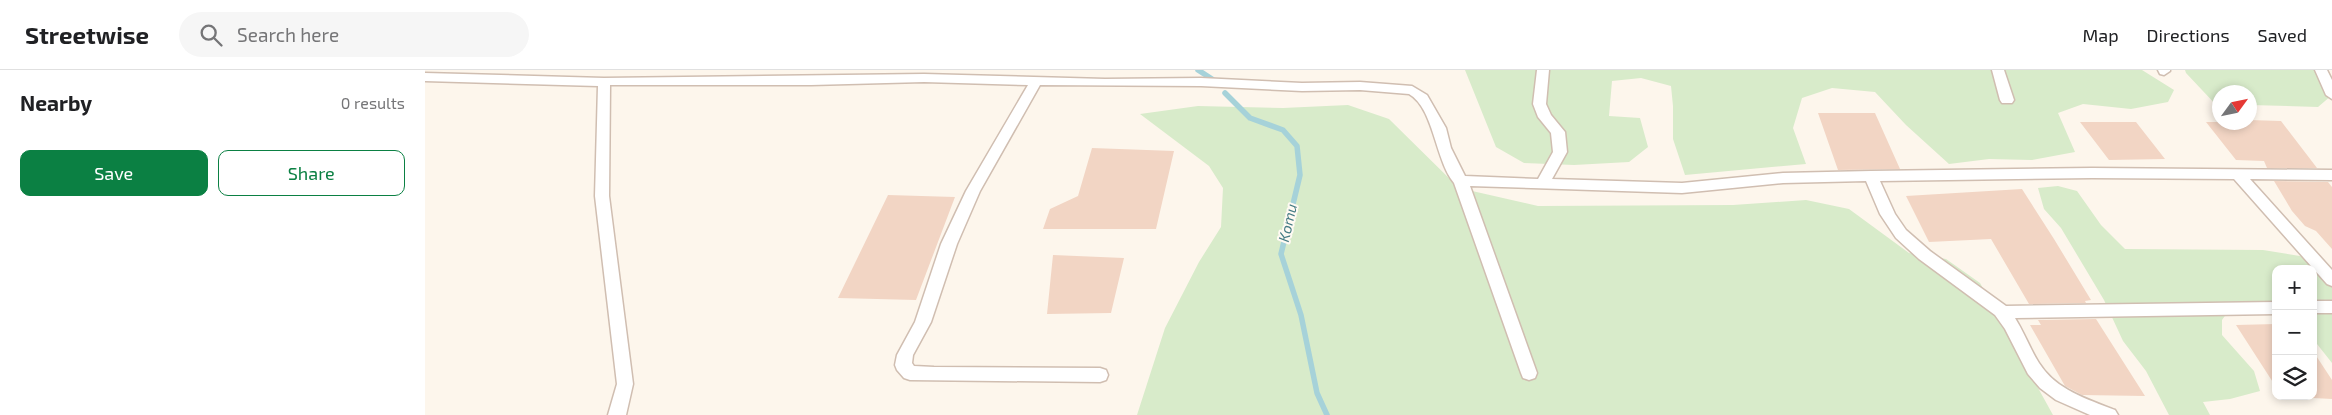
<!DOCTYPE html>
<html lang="en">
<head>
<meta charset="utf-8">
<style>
	:root { --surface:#fff; --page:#f6f6f6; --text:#202124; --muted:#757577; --line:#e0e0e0; --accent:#0b8043 }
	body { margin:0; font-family:"Exo 2",sans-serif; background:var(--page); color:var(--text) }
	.controls { position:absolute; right:15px; bottom:15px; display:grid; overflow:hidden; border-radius:10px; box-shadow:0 2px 8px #0003 }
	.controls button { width:45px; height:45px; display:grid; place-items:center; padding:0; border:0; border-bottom:1px solid var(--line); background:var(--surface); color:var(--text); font:25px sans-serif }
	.compass { position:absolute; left:1787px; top:15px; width:45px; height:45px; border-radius:50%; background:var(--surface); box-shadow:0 2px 8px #0003; rotate:57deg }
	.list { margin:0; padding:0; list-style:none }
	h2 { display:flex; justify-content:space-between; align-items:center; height:65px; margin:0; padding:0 20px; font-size:21px }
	h2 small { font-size:16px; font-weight:400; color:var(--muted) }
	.actions { display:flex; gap:10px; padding:15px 20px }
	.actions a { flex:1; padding:11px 0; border:1px solid var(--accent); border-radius:10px; text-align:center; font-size:18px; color:var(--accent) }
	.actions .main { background:var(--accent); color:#fff }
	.icon { flex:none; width:28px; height:28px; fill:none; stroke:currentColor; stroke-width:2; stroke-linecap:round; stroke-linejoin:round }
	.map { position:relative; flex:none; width:1907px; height:345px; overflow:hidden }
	header { display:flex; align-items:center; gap:30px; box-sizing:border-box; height:70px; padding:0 25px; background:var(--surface); border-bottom:1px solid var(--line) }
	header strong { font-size:24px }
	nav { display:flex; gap:28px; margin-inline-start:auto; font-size:18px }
	.search { width:350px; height:45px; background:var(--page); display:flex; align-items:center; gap:12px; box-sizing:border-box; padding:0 18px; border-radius:28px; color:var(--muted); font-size:19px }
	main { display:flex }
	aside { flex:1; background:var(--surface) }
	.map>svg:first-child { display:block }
	.green { fill:#d8ebca }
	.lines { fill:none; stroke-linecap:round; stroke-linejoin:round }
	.stream { stroke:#a6d2d9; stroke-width:5.5 }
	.building { fill:#f2d5c4 }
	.minor-casing { stroke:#d0beb1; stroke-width:3 }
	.minor { fill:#fff; fill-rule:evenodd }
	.labels { text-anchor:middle; stroke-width:4; stroke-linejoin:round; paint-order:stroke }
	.water-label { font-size:15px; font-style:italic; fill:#447b84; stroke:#fffaf3 }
</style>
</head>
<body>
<header>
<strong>Streetwise</strong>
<div class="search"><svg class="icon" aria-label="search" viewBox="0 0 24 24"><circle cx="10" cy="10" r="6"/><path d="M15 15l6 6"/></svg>Search here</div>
<nav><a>Map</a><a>Directions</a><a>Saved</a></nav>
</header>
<main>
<aside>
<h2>Nearby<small>0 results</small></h2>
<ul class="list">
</ul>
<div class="actions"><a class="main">Save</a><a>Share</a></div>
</aside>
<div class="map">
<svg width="1907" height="345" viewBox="0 0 1907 345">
	<rect width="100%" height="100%" fill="#fdf6ec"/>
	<path class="green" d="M1040,0H1717L1749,20L1743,32L1706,39L1658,34L1633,43L1650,82L1607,90L1564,89L1524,94L1481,55L1450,22L1407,18L1377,28L1368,58L1381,94L1260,105L1248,69V36L1246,16L1216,8L1187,11L1184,46L1215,48L1223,77L1204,92L1149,95L1099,93L1071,77Z
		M1760,0H1894L1907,25L1893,37L1825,35L1824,22H1794V37H1793L1761,3Z
		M923,35L964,49L1034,118L1113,136L1308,135L1381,130L1424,139L1484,183L1521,189L1555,213L1628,345H712L740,258L774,192L796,157L798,118L784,96L715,44L773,36L858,38Z
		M1633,116L1652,121L1676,155L1700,179L1838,180L1887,188L1907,217V293L1892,274L1888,264V199H1851V241L1807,236L1797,250V265L1829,301L1835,321L1805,329L1778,332L1785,345H1744L1721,301L1698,271L1679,230L1636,158L1619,139L1613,118Z"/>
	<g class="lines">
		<path class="stream" d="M773,0L787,9
			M800,23L825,48L858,60L872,76L875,105L856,184L876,245L892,323L902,345"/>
	</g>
	<path class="building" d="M1393,43H1450L1475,99L1413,100Z
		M1824,50L1856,51L1892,98H1842L1839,91L1811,90L1781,52H1824Z
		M1655,52H1711L1740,89L1684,90Z
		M667,78L749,81L731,159H618L625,139L653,126Z
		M1849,111L1903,112L1907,117V179L1891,161L1880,156L1867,141Z
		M1597,119L1629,169L1666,230L1660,231L1661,233L1604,234L1566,169L1504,172L1481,126Z
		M463,125L530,127L491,230L413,228Z
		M628,185L699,188L686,243L622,244Z
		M1671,249L1720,326L1657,325L1640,316L1605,255H1616L1613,250Z
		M1851,254V317L1811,255Z
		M1888,281L1907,310V329L1888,328Z"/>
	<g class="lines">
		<defs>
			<path id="minor" d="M1112,0H1124L1121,34L1126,45L1140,62L1142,82L1127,109L1257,113L1358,103L1446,101L1667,98L1907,100V110L1825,109L1907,200V216L1902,214L1809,109L1667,108L1455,111L1470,144L1481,160L1505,181L1581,236L1851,232V244L1590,248C1599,262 1605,279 1614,293C1631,320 1662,329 1690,340L1693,345H1665L1631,330L1615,318L1603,304L1580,259L1570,245L1494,189L1471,168L1455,144L1441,111L1358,113L1257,123L1045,116L1112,303L1110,308L1104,310L1098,308L1096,303L1029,113C1010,90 1009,38 984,24L935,20L877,21L776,16L615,15L555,121L532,174L506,252L488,285L487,293L489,296L509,297L675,298L681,300L683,305L681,310L675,312L485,310L479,308L472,300L470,295L472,285L490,252L516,174L541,121L603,15L499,12L386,15H185L184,126L208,314L201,345H183L192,314L170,126L173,16L0,11V3L179,8L499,4L680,9L776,8L877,13L935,12L987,16L1002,25L1021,58L1026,78L1040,106L1113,109L1128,82L1126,63L1113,47L1108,34Z
				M1567,0H1579L1589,30L1587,33H1577L1575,30Z
				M1733,0H1745V1L1739,5L1735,4Z
				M1890,0H1902L1907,10V29L1901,25Z
				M1888,231H1907V243H1888Z"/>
		</defs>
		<use href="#minor" class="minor-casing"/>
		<use href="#minor" class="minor"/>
	</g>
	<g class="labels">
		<g class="water-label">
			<text transform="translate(863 153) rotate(-77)" y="5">Komu</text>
		</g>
	</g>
</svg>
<div class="controls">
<button>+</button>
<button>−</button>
<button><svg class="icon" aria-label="layers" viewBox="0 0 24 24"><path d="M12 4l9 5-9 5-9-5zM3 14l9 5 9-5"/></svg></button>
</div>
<svg class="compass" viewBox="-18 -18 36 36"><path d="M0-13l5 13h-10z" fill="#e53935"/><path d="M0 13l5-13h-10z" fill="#757577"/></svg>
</div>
</main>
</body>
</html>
